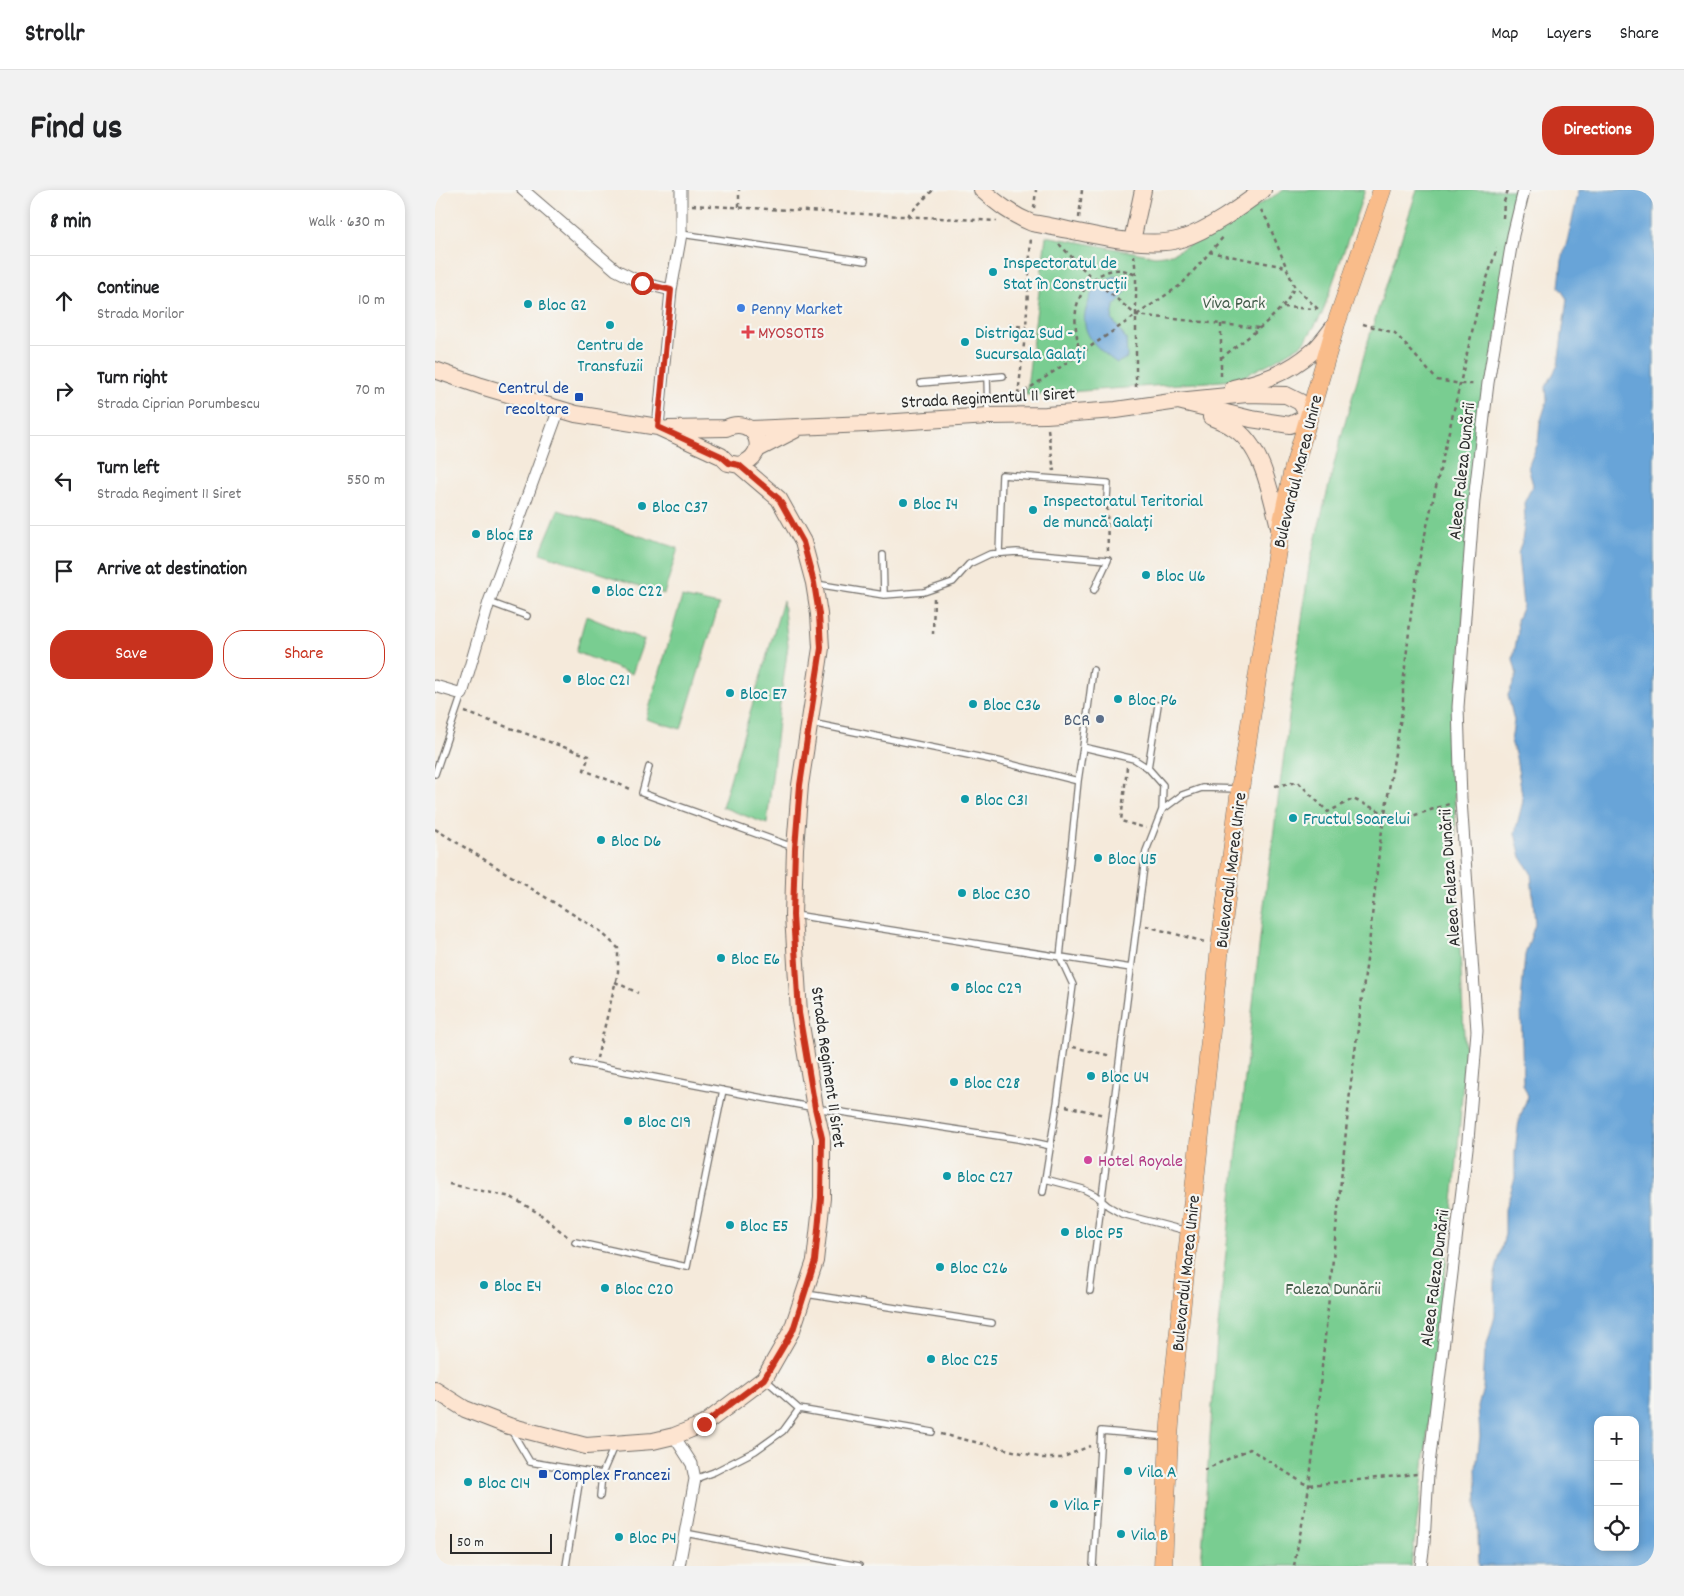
<!DOCTYPE html>
<html lang="en">
<head>
<meta charset="utf-8">
<style>
	:root { --surface:#fff; --page:#f2f2f2; --text:#202124; --muted:#757577; --line:#e0e0e0; --accent:#c8321e }
	body { margin:0; font-family:Dekko,sans-serif; background:var(--page); color:var(--text) }
	.controls { position:absolute; right:15px; bottom:15px; display:grid; overflow:hidden; border-radius:10px; box-shadow:0 2px 8px #0003 }
	.controls button { width:45px; height:45px; display:grid; place-items:center; padding:0; border:0; border-bottom:1px solid var(--line); background:var(--surface); color:var(--text); font:25px sans-serif }
	.scale { position:absolute; left:15px; bottom:12px; width:102px; box-sizing:border-box; padding-left:5px; border:2px solid #2b2b2b; border-top:0; font-size:14px; line-height:18px; white-space:nowrap; color:#2b2b2b; -webkit-text-stroke:4px #f6f6f2; paint-order:stroke }
	.stop { position:absolute; width:15px; height:15px; margin:-11px; border:4px solid #c8321e; border-radius:50%; background:#fff }
	.stop.end { background:#c8321e; border-color:#fff; box-shadow:0 1px 5px #0008 }
	.list { margin:0; padding:0; list-style:none }
	h2 { display:flex; justify-content:space-between; align-items:center; height:65px; margin:0; padding:0 20px; font-size:21px }
	h2 small { font-size:16px; font-weight:400; color:var(--muted) }
	.list li { display:grid; grid-template-columns:32px 1fr auto; gap:15px; align-items:center; box-sizing:border-box; height:90px; padding:0 20px; border-top:1px solid var(--line) }
	.list b { display:block; font-size:19px; white-space:nowrap }
	.list p { margin:0; font-size:16px; white-space:nowrap; color:var(--muted) }
	.list em { font-size:16px; font-style:normal; color:var(--muted) }
	.actions { display:flex; gap:10px; padding:15px 20px }
	.actions a { flex:1; padding:11px 0; border:1px solid var(--accent); border-radius:20px; text-align:center; font-size:18px; color:var(--accent) }
	.actions .main { background:var(--accent); color:#fff }
	.icon { flex:none; width:28px; height:28px; fill:none; stroke:currentColor; stroke-width:2; stroke-linecap:round; stroke-linejoin:round }
	.map { position:relative; flex:none; width:1219px; height:1376px; overflow:hidden; border-radius:20px }
	header { display:flex; align-items:center; gap:30px; box-sizing:border-box; height:70px; padding:0 25px; background:var(--surface); border-bottom:1px solid var(--line) }
	header strong { font-size:24px }
	nav { display:flex; gap:28px; margin-inline-start:auto; font-size:18px }
	.intro { display:flex; align-items:center; justify-content:space-between; box-sizing:border-box; height:120px; padding:0 30px }
	h1 { margin:0; font-size:35px }
	.button { padding:12px 22px; border-radius:20px; background:var(--accent); color:#fff; font-size:18px; font-weight:700 }
	main { display:flex; gap:30px; padding:0 30px }
	aside { flex:1; background:var(--surface); border-radius:20px; box-shadow:0 2px 8px #0003 }
	.map>svg:first-child { display:block }
	.green { fill:#79cd91; stroke:#527c5e }
	.water { fill:#68a4d8; stroke:#4a6882; fill-rule:evenodd }
	.lines { fill:none; stroke-linecap:round; stroke-linejoin:round }
	.lane-casing { stroke:#726e69; stroke-width:8 }
	.street-casing { stroke:#726e69; stroke-width:13 }
	.secondary-casing { stroke:#726e69; stroke-width:18 }
	.primary-casing { stroke:#726e69; stroke-width:19 }
	.path { stroke:#726e69; stroke-width:2.5; stroke-dasharray:4 4; stroke-linecap:butt }
	.lane { stroke:#fff; stroke-width:5.5 }
	.street { stroke:#fff; stroke-width:11 }
	.secondary { stroke:#fde4d0; stroke-width:16 }
	.primary { stroke:#f9bc8a; stroke-width:18 }
	.route { stroke:#c8321e; stroke-width:6 }
	.culture-dot { fill:#0f9aa8; stroke:#f6f6f2; stroke-width:2 }
	.shop-dot { fill:#3f7fe0; stroke:#f6f6f2; stroke-width:2 }
	.health-dot { fill:#e0444e; stroke:#f6f6f2; stroke-width:2 }
	.transit-dot { fill:#1a4fb4; stroke:#f6f6f2; stroke-width:2 }
	.service-dot { fill:#5c6f8a; stroke:#f6f6f2; stroke-width:2 }
	.hotel-dot { fill:#d1479c; stroke:#f6f6f2; stroke-width:2 }
	.labels { text-anchor:middle; stroke-width:4.5; stroke-linejoin:round; paint-order:stroke }
	.culture-label { font-size:18px; fill:#0d838f; stroke:#f6f6f2; text-anchor:start }
	.park-label { font-size:18px; fill:#425c4a; stroke:#f6f6f2 }
	.shop-label { font-size:18px; fill:#366cbe; stroke:#f6f6f2; text-anchor:start }
	.health-label { font-size:18px; fill:#be3a42; stroke:#f6f6f2; text-anchor:start }
	.transit-label { font-size:18px; fill:#164399; stroke:#f6f6f2; text-anchor:end }
	.street-label { font-size:18px; fill:#2b2b2b; stroke:#f6f6f2 }
	.service-label { font-size:18px; fill:#4e5e75; stroke:#f6f6f2; text-anchor:end }
	.hotel-label { font-size:18px; fill:#b23c85; stroke:#f6f6f2; text-anchor:start }
</style>
</head>
<body>
<header>
<strong>Strollr</strong>
<nav><a>Map</a><a>Layers</a><a>Share</a></nav>
</header>
<div class="intro"><h1>Find us</h1><a class="button">Directions</a></div>
<main>
<aside>
<h2>8 min<small>Walk · 630 m</small></h2>
<ul class="list">
<li><svg class="icon" aria-label="ahead" viewBox="0 0 24 24"><path d="M12 20V5M6 11l6-6 6 6"/></svg><div><b>Continue</b><p>Strada Morilor</p></div><em>10 m</em></li>
<li><svg class="icon" aria-label="right" viewBox="0 0 24 24"><path d="M7 20v-9h11M14 6l5 5-5 5"/></svg><div><b>Turn right</b><p>Strada Ciprian Porumbescu</p></div><em>70 m</em></li>
<li><svg class="icon" aria-label="left" viewBox="0 0 24 24"><path d="M17 20v-9H6M10 6l-5 5 5 5"/></svg><div><b>Turn left</b><p>Strada Regiment 11 Siret</p></div><em>550 m</em></li>
<li><svg class="icon" aria-label="arrive" viewBox="0 0 24 24"><path d="M6 21V4h12l-3 4 3 4H6"/></svg><div><b>Arrive at destination</b></div></li>
</ul>
<div class="actions"><a class="main">Save</a><a>Share</a></div>
</aside>
<div class="map">
<svg width="1219" height="1376" viewBox="0 0 1219 1376">
	<rect width="100%" height="100%" fill="#f6f6f2"/>
	<filter id="ink" filterUnits="userSpaceOnUse"><feTurbulence type="fractalNoise" baseFrequency=".02" numOctaves="2"/><feDisplacementMap in="SourceGraphic" scale="10" xChannelSelector="R" yChannelSelector="G"/><feConvolveMatrix kernelMatrix="1 2 1 2 8 2 1 2 1" color-interpolation-filters="sRGB"/></filter>
	<filter id="wash" filterUnits="userSpaceOnUse"><feTurbulence type="fractalNoise" baseFrequency=".0096" numOctaves="4" result="noise"/><feDisplacementMap in="SourceGraphic" scale="20" xChannelSelector="R" yChannelSelector="G"/><feGaussianBlur stdDeviation="1.12" result="paint"/><feColorMatrix in="noise" values="0 0 0 0 0 0 0 0 0 0 0 0 0 0 0 0 0 1.4 0 .05"/><feComposite in="paint" operator="in"/></filter>
	<g filter="url(#wash)">
		<rect width="100%" height="100%" fill="#f5eadb"/>
		<path class="green" d="M849,0H930L887,124L869,153L837,172L801,190L591,205L611,46L720,66L737,64L779,42Z
			M982,0H1086L1036,301L1019,575L1022,696L1030,866L1021,983L987,1294L976,1376H766L782,1146L827,730L874,376L903,258L933,151Z
			M123,320L243,358L229,404L105,363Z
			M247,407L284,415L246,539L211,529Z
			M348,411L353,455L344,522L332,634L287,617Z
			M151,426L209,450L197,484L141,462Z"/>
		<path class="water" d="M1144,0H1219V1376H1044L1041,1278L1045,1246L1043,1217L1048,1198L1050,1162L1060,1126V1084L1070,1044V1019L1080,988V962L1084,930L1093,906L1088,894L1086,813L1090,765L1100,734L1096,683L1086,667L1080,643L1088,611L1081,567L1076,551L1079,531L1073,505L1082,485L1078,469L1083,442L1082,430L1088,416L1083,364L1087,351L1090,329L1089,313L1098,295L1093,277L1103,253L1105,233L1112,211L1111,197L1123,175L1132,109L1124,97L1127,70L1134,44ZM1163,1230H1200V1357H1163Z
			M679,86L689,90L691,102L679,116L677,129L691,149L692,168L682,173C662,159 641,141 653,114C654,111 655,106 657,103C662,97 672,91 679,86Z"/>
	</g>
	<g filter="url(#ink)">
		<g class="lines">
			<defs>
				<path id="lane" d="M246,44L430,71
					M552,187L553,224
					M486,193L568,186
					M564,363L567,285L673,293L672,308
					M448,365L449,405
					M381,394L449,405L489,402L518,392L534,374L555,364L582,362L673,370L659,400
					M54,412L92,426
					M376,533L563,571L643,591L648,557L699,569L713,578L728,595L727,620L711,661L655,1101
					M648,557L658,480
					M214,577L207,603L358,657
					M713,578L723,515
					M0,584L27,504
					M727,620L747,605L767,598L804,599
					M360,725L696,778
					M140,872L380,918L583,949L616,956
					M610,989L648,999L660,1005L673,1016L687,1024L752,1041
					M608,1002L622,914L638,795L625,767L643,591
					M140,1052L252,1077L288,900
					M371,1104L557,1133
					M331,1190L364,1219L497,1242
					M76,1240L95,1272L167,1284L179,1256
					M260,1289L279,1282L320,1261L348,1241L364,1219
					M165,1306L167,1284
					M250,1343L424,1376
					M131,1376L146,1281
					M658,1376L666,1241L733,1247"/>
				<path id="street" d="M88,0L181,80L207,93L236,100
					M223,237L236,100L246,44V0
					M0,496L27,504L54,412L124,219
					M239,1246L257,1274L260,1289L244,1376
					M986,1376L989,1353L993,1283L1033,950L1042,841L1026,610L1023,517L1039,310L1053,193L1078,45L1089,0"/>
				<path id="secondary" d="M547,0C563,14 577,25 597,33C637,39 708,61 746,49C774,40 804,18 828,0
					M697,51L708,0
					M0,180L46,196L124,219L141,224L223,237L286,266L293,273L304,275L344,309L368,352L379,393L384,424L386,458L365,595L360,658L358,725L364,823L380,918L387,948V1008L380,1071L357,1140L329,1189L269,1234L239,1246L218,1251L151,1256L74,1236L30,1219L0,1200
					M798,198C828,191 853,183 877,162C886,155 893,144 900,135
					M776,227C783,230 791,233 797,237C829,256 836,307 845,341
					M233,239L291,238C319,224 339,264 304,275
					M315,239L431,234L553,226L611,225L681,220L743,211L812,204L851,205L865,212L874,226L855,235L816,229L743,211
					M323,259L360,240"/>
				<path id="primary" d="M728,1376L734,1247L738,1196L785,757L805,599L845,341L857,284L901,134L947,0"/>
			</defs>
			<use href="#lane" class="lane-casing"/>
			<use href="#street" class="street-casing"/>
			<use href="#secondary" class="secondary-casing"/>
			<use href="#primary" class="primary-casing"/>
			<path class="path" d="M257,15L562,31
				M304,17V0
				M599,18L601,0
				M826,20L832,30L859,96L883,119
				M472,26L498,0
				M644,28L647,0
				M1068,28L1069,12L1073,0
				M624,54L658,89L701,125L824,138
				M774,62L851,77
				M699,65L701,85V198
				M848,117L881,119
				M786,134V189
				M928,134L960,143L1002,190L1026,194H1041
				M574,135L591,137
				M644,164C643,150 639,135 641,121C643,99 667,74 691,81C694,82 698,84 701,85
				M786,168C806,152 854,120 859,96
				M583,205L591,137L596,46
				M583,206L747,94L790,45
				M613,239L619,281
				M672,317L673,361
				M498,444L499,408
				M30,522L154,566L149,580L198,600
				M692,577L686,631L711,638
				M840,596L863,592L893,622L918,609L949,623L968,629L1014,614
				M0,639L165,741L183,758V782L162,868
				M711,736L770,752
				M180,792L203,803
				M638,857L677,866
				M631,916L669,925
				M14,994L76,1007L105,1024L133,1047
				M506,1244L608,1268H626L655,1256
				M769,1280L815,1259L868,1293L874,1295L982,1284
				M859,1376L873,1303L879,1255L916,892L934,754L945,653L968,515V495L977,415L985,366L1043,116L1062,58"/>
			<use href="#lane" class="lane"/>
			<use href="#street" class="street"/>
			<use href="#secondary" class="secondary"/>
			<use href="#primary" class="primary"/>
		</g>
	</g>
	<g class="lines" filter="url(#ink)">
		<path class="route" d="M207,93L236,100L223,237L286,266L294,273L304,275L344,309L368,352L379,393L384,424L386,458L365,595L360,658L358,725L364,823L380,918L387,948L386,1008L380,1071L358,1140L329,1189L269,1234"/>
	</g>
	<g class="culture-dot">
		<circle cx="558" cy="82" r="5"/>
		<circle cx="93" cy="114" r="5"/>
		<circle cx="175" cy="135" r="5"/>
		<circle cx="530" cy="152" r="5"/>
		<circle cx="468" cy="313" r="5"/>
		<circle cx="207" cy="316" r="5"/>
		<circle cx="598" cy="320" r="5"/>
		<circle cx="41" cy="344" r="5"/>
		<circle cx="711" cy="385" r="5"/>
		<circle cx="161" cy="400" r="5"/>
		<circle cx="132" cy="489" r="5"/>
		<circle cx="295" cy="503" r="5"/>
		<circle cx="683" cy="509" r="5"/>
		<circle cx="538" cy="514" r="5"/>
		<circle cx="530" cy="609" r="5"/>
		<circle cx="858" cy="628" r="5"/>
		<circle cx="166" cy="650" r="5"/>
		<circle cx="663" cy="668" r="5"/>
		<circle cx="527" cy="703" r="5"/>
		<circle cx="286" cy="768" r="5"/>
		<circle cx="520" cy="797" r="5"/>
		<circle cx="656" cy="886" r="5"/>
		<circle cx="519" cy="892" r="5"/>
		<circle cx="193" cy="931" r="5"/>
		<circle cx="512" cy="986" r="5"/>
		<circle cx="295" cy="1035" r="5"/>
		<circle cx="630" cy="1042" r="5"/>
		<circle cx="505" cy="1077" r="5"/>
		<circle cx="49" cy="1095" r="5"/>
		<circle cx="170" cy="1098" r="5"/>
		<circle cx="496" cy="1169" r="5"/>
		<circle cx="693" cy="1281" r="5"/>
		<circle cx="33" cy="1292" r="5"/>
		<circle cx="619" cy="1314" r="5"/>
		<circle cx="686" cy="1344" r="5"/>
		<circle cx="184" cy="1347" r="5"/>
	</g>
	<circle class="shop-dot" cx="306" cy="118" r="5"/>
	<path class="health-dot" d="M310.5 134.5h5v5h5v5h-5v5h-5v-5h-5v-5h5z"/>
	<g class="transit-dot">
		<rect x="139" y="202" width="10" height="10" rx="2.5"/>
		<rect x="103" y="1279" width="10" height="10" rx="2.5"/>
	</g>
	<circle class="service-dot" cx="665" cy="529" r="5"/>
	<circle class="hotel-dot" cx="653" cy="970" r="5"/>
	<g class="labels">
		<g class="culture-label">
			<text x="568" y="78">Inspectoratul de<tspan x="568" dy="21">Stat în Construcții</tspan></text>
			<text x="103" y="120">Bloc G2</text>
			<text x="540" y="148">Distrigaz Sud -<tspan x="540" dy="21">Sucursala Galați</tspan></text>
			<text x="175" y="160" text-anchor="middle">Centru de<tspan x="175" dy="21">Transfuzii</tspan></text>
			<text x="608" y="316">Inspectoratul Teritorial<tspan x="608" dy="21">de muncă Galați</tspan></text>
			<text x="478" y="319">Bloc I4</text>
			<text x="217" y="322">Bloc C37</text>
			<text x="51" y="350">Bloc E8</text>
			<text x="721" y="391">Bloc U6</text>
			<text x="171" y="406">Bloc C22</text>
			<text x="142" y="495">Bloc C21</text>
			<text x="305" y="509">Bloc E7</text>
			<text x="693" y="515">Bloc P6</text>
			<text x="548" y="520">Bloc C36</text>
			<text x="540" y="615">Bloc C31</text>
			<text x="868" y="634">Fructul Soarelui</text>
			<text x="176" y="656">Bloc D6</text>
			<text x="673" y="674">Bloc U5</text>
			<text x="537" y="709">Bloc C30</text>
			<text x="296" y="774">Bloc E6</text>
			<text x="530" y="803">Bloc C29</text>
			<text x="666" y="892">Bloc U4</text>
			<text x="529" y="898">Bloc C28</text>
			<text x="203" y="937">Bloc C19</text>
			<text x="522" y="992">Bloc C27</text>
			<text x="305" y="1041">Bloc E5</text>
			<text x="640" y="1048">Bloc P5</text>
			<text x="515" y="1083">Bloc C26</text>
			<text x="59" y="1101">Bloc E4</text>
			<text x="180" y="1104">Bloc C20</text>
			<text x="506" y="1175">Bloc C25</text>
			<text x="703" y="1287">Vila A</text>
			<text x="43" y="1298">Bloc C14</text>
			<text x="629" y="1320">Vila F</text>
			<text x="696" y="1350">Vila B</text>
			<text x="194" y="1353">Bloc P4</text>
		</g>
		<g class="park-label">
			<text x="799" y="118">Viva Park</text>
			<text x="898" y="1104">Faleza Dunării</text>
		</g>
		<g class="shop-label">
			<text x="316" y="124">Penny Market</text>
		</g>
		<g class="health-label">
			<text x="323" y="148">MYOSOTIS</text>
		</g>
		<g class="transit-label">
			<text x="134" y="203">Centrul de<tspan x="134" dy="21">recoltare</tspan></text>
			<text x="118" y="1290" text-anchor="start">Complex Francezi</text>
		</g>
		<g class="street-label">
			<text transform="translate(553 207) rotate(-3)" y="6">Strada Regimentul 11 Siret</text>
			<text transform="translate(862 281) rotate(-76)" y="6">Bulevardul Marea Unire</text>
			<text transform="translate(1026 281) rotate(-84)" y="6">Aleea Faleza Dunării</text>
			<text transform="translate(795 680) rotate(-83)" y="6">Bulevardul Marea Unire</text>
			<text transform="translate(1014 688) rotate(-94)" y="6">Aleea Faleza Dunării</text>
			<text transform="translate(394 877) rotate(82)" y="6">Strada Regiment 11 Siret</text>
			<text transform="translate(750 1083) rotate(-84)" y="6">Bulevardul Marea Unire</text>
			<text transform="translate(999 1088) rotate(-83)" y="6">Aleea Faleza Dunării</text>
		</g>
		<g class="service-label">
			<text x="655" y="535">BCR</text>
		</g>
		<g class="hotel-label">
			<text x="663" y="976">Hotel Royale</text>
		</g>
	</g>
</svg>
<div class="controls">
<button>+</button>
<button>−</button>
<button><svg class="icon" aria-label="locate" viewBox="0 0 24 24"><circle cx="12" cy="12" r="6"/><path d="M12 2v4M12 18v4M2 12h4M18 12h4"/></svg></button>
</div>
<div class="scale">50 m</div>
<div class="stop" style="left:207px;top:93px"></div>
<div class="stop end" style="left:269px;top:1234px"></div>
</div>
</main>
</body>
</html>
